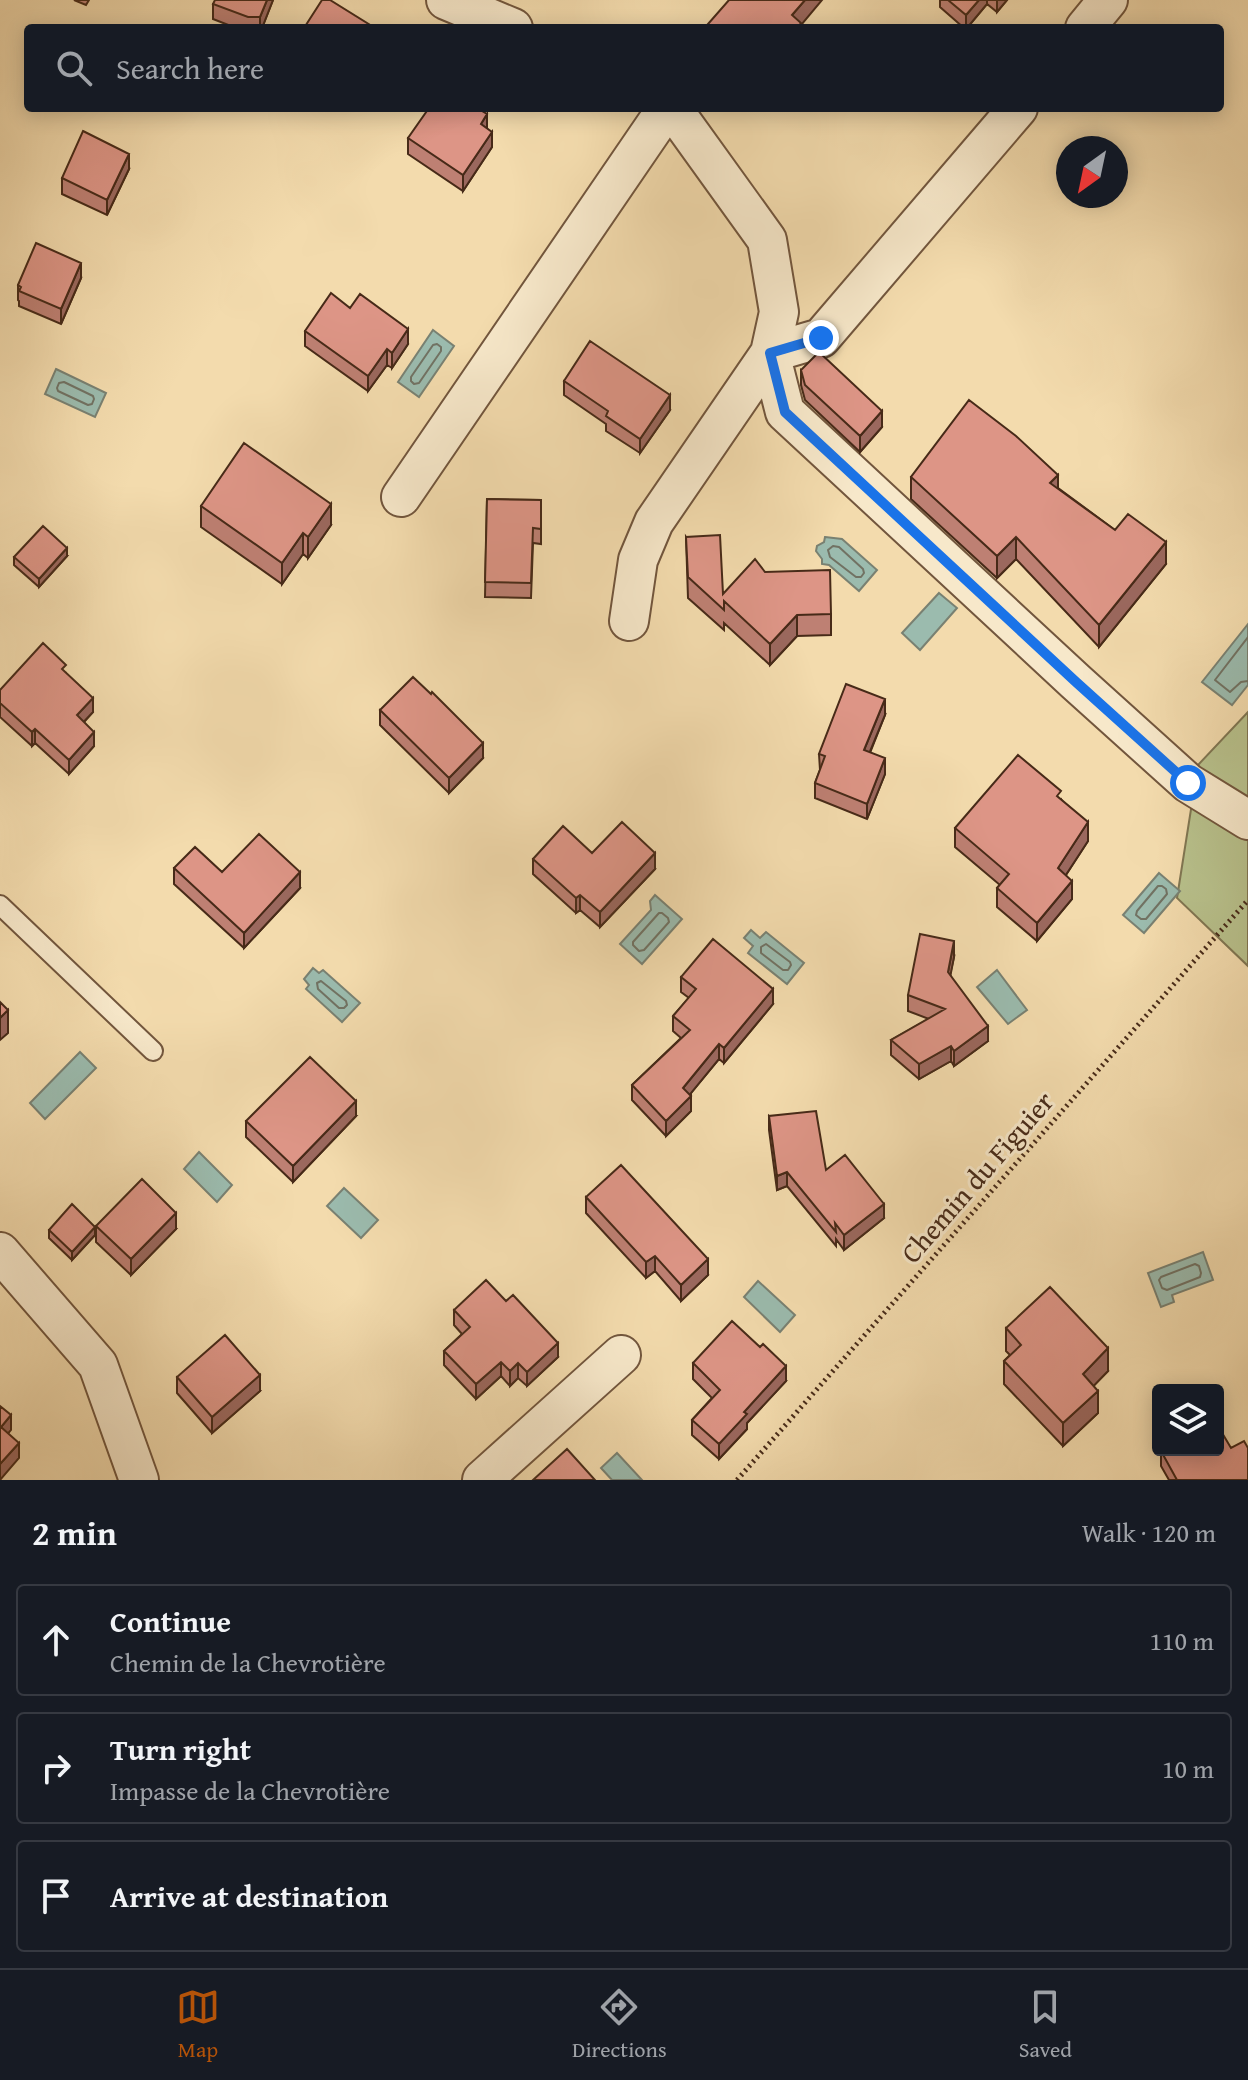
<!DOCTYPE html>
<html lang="en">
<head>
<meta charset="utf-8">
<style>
	:root { --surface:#171b24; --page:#242831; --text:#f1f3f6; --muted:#9ea1a6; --line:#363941; --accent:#b45309 }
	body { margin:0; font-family:"Gentium Book Plus",serif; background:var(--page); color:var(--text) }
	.controls { position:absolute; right:24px; bottom:24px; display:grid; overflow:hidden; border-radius:8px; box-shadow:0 4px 20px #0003 }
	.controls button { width:72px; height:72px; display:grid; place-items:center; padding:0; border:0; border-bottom:2px solid var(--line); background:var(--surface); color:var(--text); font:40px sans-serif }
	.compass { position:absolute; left:1056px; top:136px; width:72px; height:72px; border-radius:50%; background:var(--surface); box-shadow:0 4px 20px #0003; rotate:213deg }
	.stop { position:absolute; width:24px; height:24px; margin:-18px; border:6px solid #1a73e8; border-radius:50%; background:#fff }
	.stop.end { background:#1a73e8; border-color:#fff; box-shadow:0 2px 8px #0008 }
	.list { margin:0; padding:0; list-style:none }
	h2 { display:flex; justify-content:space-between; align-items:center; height:104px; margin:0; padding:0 32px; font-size:34px }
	h2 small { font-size:26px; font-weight:400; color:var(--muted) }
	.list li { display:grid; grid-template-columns:52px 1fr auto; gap:24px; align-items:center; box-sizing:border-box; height:112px; margin:0 16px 16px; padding:0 16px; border:2px solid var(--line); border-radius:8px }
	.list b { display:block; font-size:30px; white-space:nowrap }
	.list p { margin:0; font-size:26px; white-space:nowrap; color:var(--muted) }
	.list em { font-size:26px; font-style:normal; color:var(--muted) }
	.icon { flex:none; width:44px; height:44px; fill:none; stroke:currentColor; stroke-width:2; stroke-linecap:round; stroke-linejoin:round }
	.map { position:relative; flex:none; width:1248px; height:1480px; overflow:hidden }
	.search { position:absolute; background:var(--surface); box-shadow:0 4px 20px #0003; left:24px; right:24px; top:24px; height:88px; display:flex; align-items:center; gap:20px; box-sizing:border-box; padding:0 28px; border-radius:8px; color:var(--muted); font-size:30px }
	.sheet { height:488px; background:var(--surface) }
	nav { display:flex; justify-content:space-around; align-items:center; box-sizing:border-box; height:112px; border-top:2px solid var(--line); background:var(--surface); font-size:22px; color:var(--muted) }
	nav a { display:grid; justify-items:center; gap:4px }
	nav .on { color:var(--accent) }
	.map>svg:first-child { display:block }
	.green { fill:#b8c18c; stroke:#807652; stroke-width:2 }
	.water { fill:#9bbbae; stroke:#798172; stroke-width:2 }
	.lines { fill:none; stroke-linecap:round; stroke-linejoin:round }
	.shore { stroke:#717263; stroke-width:2 }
	.service-casing { stroke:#72563d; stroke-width:22 }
	.minor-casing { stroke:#72563d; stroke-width:42 }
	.path { stroke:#472a18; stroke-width:5; stroke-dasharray:2 4; stroke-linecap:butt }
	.service { stroke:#f7e8ca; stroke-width:18 }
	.minor { stroke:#f7e8ca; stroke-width:38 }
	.wall { fill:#be8073; stroke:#472a18; stroke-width:2 }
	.shaded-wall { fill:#9b685e; stroke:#472a18; stroke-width:2 }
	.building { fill:#dd9586; stroke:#472a18; stroke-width:2 }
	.route { stroke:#1a73e8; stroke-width:10 }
	.labels { text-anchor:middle; stroke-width:6; stroke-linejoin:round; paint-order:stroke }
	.street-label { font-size:28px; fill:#472a18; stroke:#f7e8ca }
</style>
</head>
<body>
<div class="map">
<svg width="1248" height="1480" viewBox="0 0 1248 1480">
	<rect width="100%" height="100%" fill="#f3dbad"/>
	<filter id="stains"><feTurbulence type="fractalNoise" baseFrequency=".0025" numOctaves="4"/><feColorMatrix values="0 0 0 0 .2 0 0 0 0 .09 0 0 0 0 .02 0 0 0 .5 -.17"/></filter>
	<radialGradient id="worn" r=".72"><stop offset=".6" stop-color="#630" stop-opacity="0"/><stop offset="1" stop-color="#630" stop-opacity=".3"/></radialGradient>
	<path class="green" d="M1248,712V966L1177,898L1198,765Z"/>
	<path class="water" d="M433,330L454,346L419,397L398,382Z
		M56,369L106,393L95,417L45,394Z
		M825,537L842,539L877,570L859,591L829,565L822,564V559L816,551L817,546L824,542Z
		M939,593L957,608L920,650L902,633Z
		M1248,624V685L1232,705L1202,682Z
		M1159,873L1180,891L1144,933L1123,915Z
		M655,895L682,919L642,964L620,944L651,910L650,901Z
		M751,930L760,938L766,932L804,963L787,984L748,953L753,946L744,938Z
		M313,968L319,973L323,970L360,1003L342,1022L306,989L309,985L304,979Z
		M997,970L1027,1010L1008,1024L977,987Z
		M80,1052L96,1068L45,1119L30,1103Z
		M199,1152L232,1185L217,1202L184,1169Z
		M344,1188L378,1220L361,1238L327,1206Z
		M1203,1252L1213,1280L1172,1295L1174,1302L1161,1307L1148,1273Z
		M758,1281L795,1315L780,1332L744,1297Z
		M617,1453L642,1480H612L601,1468Z"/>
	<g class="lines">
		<path class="shore" d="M437,344L441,347V351L419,383L414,384L411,381V377L433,345Z
			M64,382L93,396L94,399L92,404L88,405L58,391L57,388L59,383Z
			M833,546L839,547L863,569L864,573L861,577H856L830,557L828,550Z
			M1248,637L1215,680L1230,692L1241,682L1248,681
			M1158,886H1162L1166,889L1167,894L1146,919H1141L1136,915L1137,911Z
			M659,913H662L668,918L669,922L644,950L639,951L633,945V942Z
			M766,944L790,962L791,965L788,970H783L761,953V947Z
			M321,981L346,1001L347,1005L344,1008H339L318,989L317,983Z
			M1195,1264L1199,1266L1201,1273L1200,1277L1167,1290L1162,1288L1159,1280L1161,1277Z"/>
		<defs>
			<path id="service" d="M0,905L153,1051"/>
			<path id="minor" d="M446,0L513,28
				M1085,28L1108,0
				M672,108L767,240L779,312L770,353L785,412L1076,682L1188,783L1248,820
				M770,353L821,338L1018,108
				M401,497L667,108
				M629,621L638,560L654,522L770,353
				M0,1252L98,1365L139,1480
				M482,1480L621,1355"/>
		</defs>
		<use href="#service" class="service-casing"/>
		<use href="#minor" class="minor-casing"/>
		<path class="path" d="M737,1480L1248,900"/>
		<use href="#service" class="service"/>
		<use href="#minor" class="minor"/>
	</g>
	<path class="wall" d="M74,0H89L86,5Z
		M273,0L262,28H236L213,19V4Z
		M940,0H1007L997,12L987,4L967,28H964L940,7Z
		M487,128L492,147L463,191L408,154V138Z
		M129,169L107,215L62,194V178Z
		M81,278L61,324L19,306V301L18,300V285Z
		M350,308L408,344L392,368L387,365L368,391L305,346V331Z
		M801,370L882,427L860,452L805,400L801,385Z
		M564,381L670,410L640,453L606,431V424L564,395Z
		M911,477L1058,488L1115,530L1166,564L1099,647L1016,559L997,578L911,499Z
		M487,499L541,500V544L533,543L531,598L485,597Z
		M201,506L331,525L308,558L303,554L282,584L201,527Z
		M686,537L723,594L765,572L831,614V635L797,636L770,665L724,623V630L688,598Z
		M67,556L39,587L14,565V557Z
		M66,673L93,712L84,722L94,746L69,774L35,743L32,746L0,717V690Z
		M380,710L483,758L449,793L380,725Z
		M885,715L870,753L885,774L867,819L815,798V783L820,770L819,754Z
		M1061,799L1088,841L1066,875L1072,899L1037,941L997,907V888L1000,885L955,847V828Z
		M592,853L655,869L600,927L580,910L576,913L533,874V859Z
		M174,868L222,872L300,888L244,948L174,884Z
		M954,957L950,975L988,1041L954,1066L951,1061L919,1079L891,1055V1040L929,1019L908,1011V995Z
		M681,977L773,1004L724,1063L719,1059L689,1095L691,1111L666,1136L632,1100V1085L681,1038L673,1031V1016L689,998L681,992Z
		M356,1116L293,1182L246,1137V1121Z
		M769,1116L826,1170L884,1218L844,1250L836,1239V1246L787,1186L777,1190L769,1130Z
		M586,1197L708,1275L681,1301L655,1271L646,1278L586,1213Z
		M96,1226L176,1229L131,1275L96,1242Z
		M49,1230L95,1235L72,1260L49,1238Z
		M454,1310L558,1357L527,1386L518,1378L510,1386L501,1376L476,1399L444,1365V1351L462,1334L454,1325Z
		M1006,1328L1108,1371L1093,1386L1098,1413L1063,1446L1004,1384V1361L1010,1355L1006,1351Z
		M693,1363L786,1381L747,1423V1429L719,1459L692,1435V1420L712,1398L693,1379Z
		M177,1377L260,1391L212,1433L177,1393Z
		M1161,1451L1248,1480H1169L1161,1466Z"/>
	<path class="shaded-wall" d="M267,0H273L262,28H260V17Z
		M805,0H822L801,25V28H792V15Z
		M979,0H987V4L967,28H966V15Z
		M997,0H1007L997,12Z
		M487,114V130L481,124Z
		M492,132V147L463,191V175Z
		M129,154V169L107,215V200Z
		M81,263V278L61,324V309Z
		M408,329V344L392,368V353Z
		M387,349V365L368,391V376Z
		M670,395V410L640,453V439Z
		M882,411V427L860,452V436Z
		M1058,475V497L1050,483Z
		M331,504V525L308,558V537Z
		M303,533V554L282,584V563Z
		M1016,537V559L997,578V556Z
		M1166,542V564L1099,647V625Z
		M67,548V556L39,587V579Z
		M797,615V636L770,665V644Z
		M93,698V712L77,729V715Z
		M885,699V715L864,766V750Z
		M35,729V743L32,746V732Z
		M94,732V746L69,774V760Z
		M483,743V758L449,793V778Z
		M885,758V774L867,819V804Z
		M1088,822V841L1058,887V868Z
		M655,853V869L600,927V912Z
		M300,872V888L244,948V933Z
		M1072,881V899L1037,941V923Z
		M580,895V910L576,913V898Z
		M954,941V957L948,988V972Z
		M773,989V1004L724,1063V1048Z
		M8,1010V1033L0,1040V1018Z
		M988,1026V1041L954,1066V1051Z
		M719,1044V1059L683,1103V1088Z
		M951,1046V1061L919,1079V1064Z
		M691,1096V1111L666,1136V1121Z
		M356,1101V1116L293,1182V1166Z
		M787,1172V1186L777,1190V1176Z
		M884,1204V1218L844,1250V1235Z
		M176,1213V1229L131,1275V1259Z
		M95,1227V1235L72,1260V1252Z
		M655,1256V1271L646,1278V1262Z
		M708,1259V1275L681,1301V1285Z
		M558,1343V1357L527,1386V1372Z
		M1108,1348V1371L1083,1397V1374Z
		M501,1362V1376L476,1399V1384Z
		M518,1363V1378L510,1386V1371Z
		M786,1366V1381L747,1423V1429L719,1459V1444L744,1412Z
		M260,1375V1391L212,1433V1417Z
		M1098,1391V1413L1063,1446V1423Z
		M11,1415V1430L1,1442V1427Z
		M19,1443V1458L0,1480V1464Z"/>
	<path class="building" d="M215,0H267L260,17H248L213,4Z
		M322,0H330L375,28H304Z
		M729,0H805L792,15L801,23L797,28H712L708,24Z
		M948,0H979L966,15Z
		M429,108H477L487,114L481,124L492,132L463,175L408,138Z
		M83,131L129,154L107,200L62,178Z
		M36,243L81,263L61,309L19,291L21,287L18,285Z
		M331,293L350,308L360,294L408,329L392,353L387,349L368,376L305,331Z
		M590,341L670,395L640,439L606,416L608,411L564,381Z
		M819,352L882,411L860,436L805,385L801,370Z
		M969,400L1016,436L1058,475L1050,483L1115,530L1128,514L1166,542L1099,625L1016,537L997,556L911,477Z
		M244,443L331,504L308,537L303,533L282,563L201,506Z
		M487,499L541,500V529L533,528L531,583L485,582Z
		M43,526L67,548L39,579L14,557Z
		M720,535L723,594L755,559L765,572L830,570L831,614L797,615L770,644L724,601V610L688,577L686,537Z
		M43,643L66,665L62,669L93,698L77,715L94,732L69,760L35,729L32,732L0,703V690Z
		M413,677L431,694L432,692L483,743L449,778L380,710Z
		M846,684L885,699L864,750L885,758L867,804L815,783L825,756L819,754Z
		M1018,755L1061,791L1057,796L1088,822L1058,868L1072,881L1037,923L997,888L1009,874L955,828Z
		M622,822L655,853L600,912L580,895L576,898L533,859L563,826L592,853Z
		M259,834L300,872L244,933L174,868L195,847L222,872Z
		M920,934L954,941L948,972L988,1026L954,1051L951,1046L919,1064L891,1040L945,1009L908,995Z
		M713,939L773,989L724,1048L719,1044L683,1088L691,1096L666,1121L632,1085L690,1030L673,1016L696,989L681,977Z
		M0,1002L8,1010L0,1018Z
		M310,1057L356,1101L293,1166L246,1121Z
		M816,1111L826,1170L845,1155L884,1204L844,1235L835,1223L836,1232L787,1172L777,1176L769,1116Z
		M621,1165L708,1259L681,1285L655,1256L646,1262L586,1197Z
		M142,1179L176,1213L131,1259L96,1226Z
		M72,1204L95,1227L72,1252L49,1230Z
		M486,1280L506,1301L513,1295L558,1343L527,1372L518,1363L510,1371L501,1362L476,1384L444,1351L470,1327L454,1310Z
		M1050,1287L1108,1348L1083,1374L1098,1391L1063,1423L1004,1361L1021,1345L1006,1328Z
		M732,1321L760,1347L763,1344L786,1366L744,1412L747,1414L719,1444L692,1420L720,1390L693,1363Z
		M225,1335L260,1375L212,1417L177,1377Z
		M0,1406L11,1415L1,1427L19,1443L0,1464Z
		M1218,1426L1231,1448L1244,1441L1248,1448V1480H1177L1161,1451L1218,1450Z
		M567,1449L595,1480H533Z"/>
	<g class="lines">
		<path class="route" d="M821,338L770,353L785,412L1076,682L1188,783"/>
	</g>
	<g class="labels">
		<g class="street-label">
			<text transform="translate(977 1177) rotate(-49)" y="10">Chemin du Figuier</text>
		</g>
	</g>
	<rect width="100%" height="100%" filter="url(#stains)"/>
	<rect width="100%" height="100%" fill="url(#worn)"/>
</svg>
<div class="controls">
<button><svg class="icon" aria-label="layers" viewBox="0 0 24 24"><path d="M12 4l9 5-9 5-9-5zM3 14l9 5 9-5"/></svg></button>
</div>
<svg class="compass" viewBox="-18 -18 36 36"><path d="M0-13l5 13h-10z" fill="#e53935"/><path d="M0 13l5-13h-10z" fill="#9ea1a6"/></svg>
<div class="stop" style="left:1188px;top:783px"></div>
<div class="stop end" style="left:821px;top:338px"></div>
<div class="search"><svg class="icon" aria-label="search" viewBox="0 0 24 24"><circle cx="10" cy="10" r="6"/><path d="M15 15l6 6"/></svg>Search here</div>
</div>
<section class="sheet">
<h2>2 min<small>Walk · 120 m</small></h2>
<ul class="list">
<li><svg class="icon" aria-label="ahead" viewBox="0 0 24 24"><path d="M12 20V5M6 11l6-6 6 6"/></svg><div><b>Continue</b><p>Chemin de la Chevrotière</p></div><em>110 m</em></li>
<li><svg class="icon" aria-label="right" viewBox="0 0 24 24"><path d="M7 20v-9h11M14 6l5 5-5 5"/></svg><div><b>Turn right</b><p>Impasse de la Chevrotière</p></div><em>10 m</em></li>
<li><svg class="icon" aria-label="arrive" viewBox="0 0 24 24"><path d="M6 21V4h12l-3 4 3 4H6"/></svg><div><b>Arrive at destination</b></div></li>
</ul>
</section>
<nav>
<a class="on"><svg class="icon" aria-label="map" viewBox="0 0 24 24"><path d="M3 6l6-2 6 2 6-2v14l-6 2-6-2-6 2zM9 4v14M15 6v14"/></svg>Map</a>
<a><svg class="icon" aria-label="directions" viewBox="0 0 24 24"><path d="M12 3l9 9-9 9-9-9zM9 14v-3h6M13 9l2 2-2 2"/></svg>Directions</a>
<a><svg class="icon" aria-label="saved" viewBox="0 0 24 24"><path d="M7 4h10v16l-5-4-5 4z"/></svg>Saved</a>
</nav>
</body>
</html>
